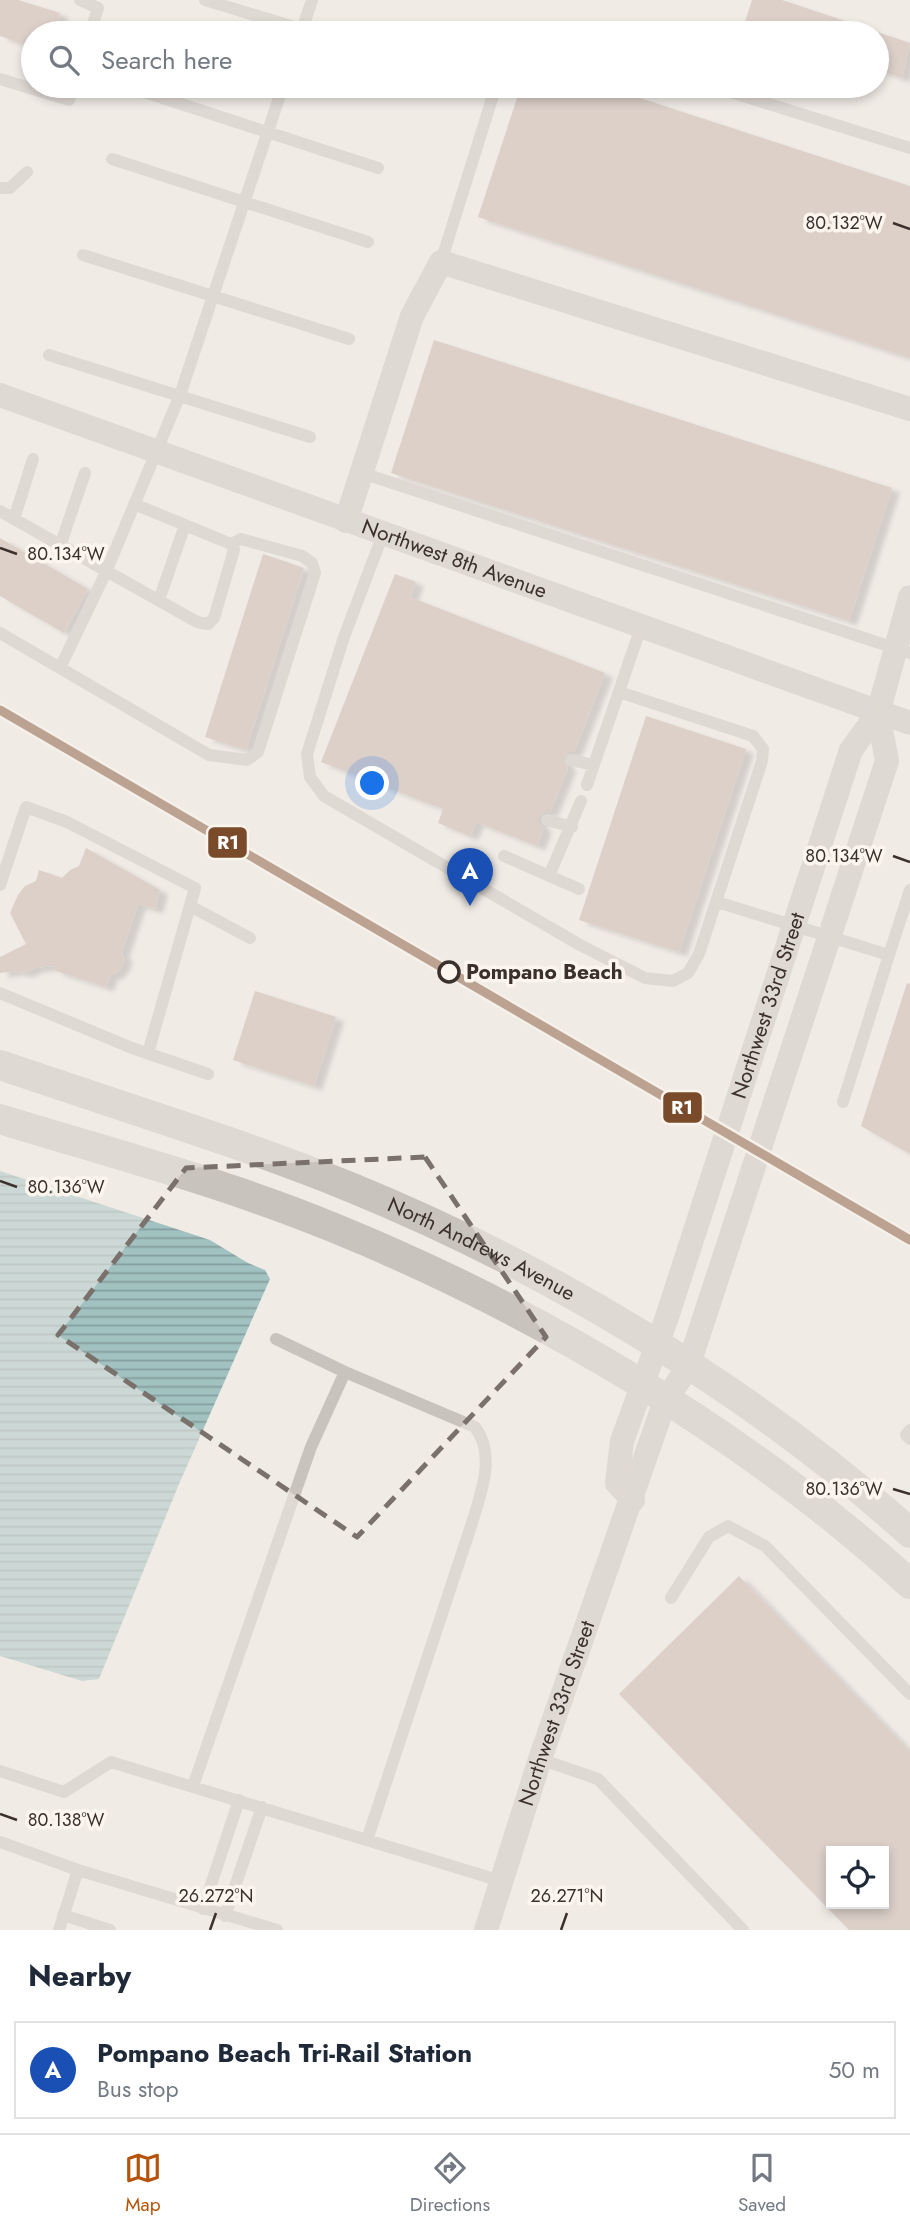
<!DOCTYPE html>
<html lang="en">
<head>
<meta charset="utf-8">
<style>
	:root { --surface:#fff; --page:#f2f2f3; --text:#1f2937; --muted:#747a83; --line:#e0e1e3; --accent:#b45309 }
	body { margin:0; font-family:Jost,sans-serif; background:var(--page); color:var(--text) }
	.controls { position:absolute; right:21px; bottom:21px; display:grid; overflow:hidden; border-radius:0px; box-shadow:0 4px 10px #0003 }
	.controls button { width:63px; height:63px; display:grid; place-items:center; padding:0; border:0; border-bottom:2px solid var(--line); background:var(--surface); color:var(--text); font:35px sans-serif }
	.you { position:absolute; left:373px; top:784px; width:24px; height:24px; margin:-18px; border:5px solid #fff; border-radius:50%; background:#1a73e8; box-shadow:0 0 0 10px #1a73e833 }
	.badge { display:grid; place-items:center; width:46px; height:46px; border-radius:50%; background:var(--accent); color:#fff; font-size:23px; font-weight:700 }
	.pin { position:absolute; translate:-50% -58px; filter:drop-shadow(0 2px 4px #0008) }
	.pin::after { content:''; position:absolute; top:37px; width:24px; height:21px; background:inherit; clip-path:polygon(0 0,100% 0,50% 100%) }
	.list { margin:0; padding:0; list-style:none }
	h2 { display:flex; justify-content:space-between; align-items:center; height:91px; margin:0; padding:0 28px; font-size:30px }
	h2 small { font-size:23px; font-weight:400; color:var(--muted) }
	.list li { display:grid; grid-template-columns:46px 1fr auto; gap:21px; align-items:center; box-sizing:border-box; height:98px; margin:0 14px 14px; padding:0 14px; border:2px solid var(--line); border-radius:0px }
	.list b { display:block; font-size:26px; white-space:nowrap }
	.list p { margin:0; font-size:23px; white-space:nowrap; color:var(--muted) }
	.list em { font-size:23px; font-style:normal; color:var(--muted) }
	.icon { flex:none; width:38px; height:38px; fill:none; stroke:currentColor; stroke-width:2; stroke-linecap:round; stroke-linejoin:round }
	.map { position:relative; flex:none; width:910px; height:1930px; overflow:hidden }
	.search { position:absolute; background:var(--surface); box-shadow:0 4px 10px #0003; left:21px; right:21px; top:21px; height:77px; display:flex; align-items:center; gap:18px; box-sizing:border-box; padding:0 24px; border-radius:38px; color:var(--muted); font-size:26px }
	.sheet { height:203px; background:var(--surface) }
	nav { display:flex; justify-content:space-around; align-items:center; box-sizing:border-box; height:98px; border-top:2px solid var(--line); background:var(--surface); font-size:19px; color:var(--muted) }
	nav a { display:grid; justify-items:center; gap:4px }
	nav .on { color:var(--accent) }
	.map>svg:first-child { display:block }
	.water { fill:url(#water-rules) }
	.building { fill:#c3afa7; fill-rule:evenodd; filter:url(#shadow) }
	.lines { fill:none; stroke-linecap:round; stroke-linejoin:round }
	.service { stroke:#c9c3be; stroke-width:12 }
	.minor { stroke:#c9c3be; stroke-width:24 }
	.tertiary { stroke:#c9c3be; stroke-width:30 }
	.rail-1-casing { stroke:#fbf5ee; stroke-width:14 }
	.rail-1 { stroke:#7a4b2a; stroke-width:9 }
	.marked { fill:none; stroke:#7a716c; stroke-width:5; stroke-dasharray:14 9; stroke-linejoin:round }
	.ticks { fill:none; stroke:#3b302b; stroke-width:2.5 }
	.stop-dot { fill:#fbf5ee; stroke:#3b302b; stroke-width:3.5 }
	.labels { text-anchor:middle; stroke-width:7; stroke-linejoin:round; paint-order:stroke }
	.street-label { font-size:21px; fill:#3b302b; stroke:#fbf5ee }
	.stop-label { font-size:21px; font-weight:bold; fill:#3b302b; stroke:#fbf5ee; text-anchor:start }
	.ticks-label { font-size:18px; text-anchor:middle; fill:#3b302b; stroke:#fbf5ee; stroke-width:7; stroke-linejoin:round; paint-order:stroke }
	.line-badge { stroke:#fbf5ee; stroke-width:2.5 }
	.badge-label { font-size:19px; text-anchor:middle; font-weight:bold; fill:#fff }
</style>
</head>
<body>
<div class="map">
<svg width="910" height="1930" viewBox="0 0 910 1930">
	<defs>
		<pattern id="water-rules" width="6" height="5" patternUnits="userSpaceOnUse" patternTransform="scale(1.75)"><rect width="6" height="5" fill="#a1c2c1"/><path d="M0 2.5h6" fill="none" stroke="#849e9d"/></pattern>
		<filter id="shadow"><feDropShadow dx="8" dy="4.5" stdDeviation="2" flood-color="#0004"/></filter>
	</defs>
	<rect width="100%" height="100%" fill="#f0ebe5"/>
	<path class="water" d="M0,1171L210,1240L248,1263L265,1270L270,1279L179,1484L99,1679L82,1681L0,1656Z"/>
	<path class="building" d="M0,0H18L60,13L54,33H33V47L0,36Z
		M752,0H782L872,30V33H769L744,25Z
		M877,32L910,43L902,78L877,69Z
		M521,86H603L910,186V358L478,217Z
		M434,340L892,488L849,621L391,473Z
		M0,538L88,589L64,633L0,596Z
		M263,554L304,568L246,750L205,737Z
		M395,574L416,582L410,597L605,673L574,752H568L563,758L568,768L550,812H544L539,817V823L544,828L537,846L476,822L470,836L438,823L443,809L321,762Z
		M646,716L746,749L679,952L579,920Z
		M86,848L160,890L155,909L138,904L121,954L125,957L122,966L115,975H110L106,987L56,971L53,966L35,968L25,973L15,971L0,973V957L26,944L10,913L18,895L25,886L36,881L39,870L62,878L70,870L79,866Z
		M907,983L910,984V1154L861,1126Z
		M255,991L336,1017L314,1086L233,1060Z
		M739,1576L910,1752V1930H849L619,1694ZM831,1851H884V1904H831Z"/>
	<g class="lines">
		<path class="service" d="M80,0L98,8L90,33
			M205,0L314,33
			M301,33L312,0
			M523,33L535,31L543,33
			M0,79L69,100L74,86
			M711,86L910,148
			M135,89L378,168
			M112,159L368,242
			M0,188H10L27,172
			M83,255L349,339
			M441,262L496,86
			M49,355L310,437
			M362,473L910,653
			M0,511L197,622L208,624L214,618L234,550L231,544L134,504
			M14,519L33,459
			M383,534L344,637L307,754L310,777L324,796L580,945L645,978L673,981L688,973L699,954L762,761L763,749L753,736L619,692
			M60,546L85,473
			M159,600L185,525
			M0,633L209,755L247,760L258,752L315,573L312,563L302,556L241,539L231,544
			M60,668L106,572L180,395L283,86
			M571,760L594,765
			M587,785L641,627
			M547,820L572,827
			M504,856L579,889
			M549,876L581,801
			M0,885L26,807L67,822L195,888L148,1053
			M717,902L889,955L843,1102
			M190,906L250,938
			M889,955L910,890
			M0,993L132,1048L208,1074
			M276,1339L345,1372
			M910,1430L906,1435L910,1439
			M671,1598L709,1537L728,1526L765,1546L910,1694
			M540,1759L598,1779L743,1930
			M0,1771L64,1792L111,1762L501,1881
			M193,1786L311,1447L345,1372L475,1427C497,1456 480,1495 471,1526L367,1840
			M0,1842L78,1870L59,1930
			M78,1870L277,1930
			M203,1909L239,1800
			M63,1915L110,1930
			M225,1916L262,1807"/>
		<g class="minor">
			<path id="s1" d="M0,395L910,723"/>
			<path d="M346,521L412,316L441,262L910,409"/>
			<path id="s2" d="M633,1500L617,1483L622,1441L667,1317L851,750L878,713"/>
			<path id="s3" d="M486,1930L540,1759L665,1401L688,1367L887,761L878,713L910,597"/>
		</g>
		<g class="tertiary">
			<path id="s4" d="M0,1065C117,1105 236,1141 350,1187C546,1267 753,1391 910,1533"/>
			<path d="M0,1119C111,1153 225,1183 332,1227C534,1309 749,1436 910,1584"/>
		</g>
		<defs>
			<path id="rail-1" d="M0,710L910,1240"/>
		</defs>
		<use href="#rail-1" class="rail-1-casing"/>
		<use href="#rail-1" class="rail-1"/>
	</g>
	<path d="M0 0H910V1930H0ZM425,1157L546,1337L357,1537L58,1335L186,1168Z" fill="#f0ebe5" fill-opacity=".55" fill-rule="evenodd"/>
	<path class="marked" d="M425,1157L546,1337L357,1537L58,1335L186,1168Z"/>
	<path class="ticks" d="M893,223L910,229M0,548L17,554M893,856L910,862M0,1181L17,1187M893,1489L910,1494M0,1814L17,1820M210,1930L216,1913M561,1930L567,1913"/>
	<circle class="stop-dot" cx="449" cy="972" r="10"/>
	<g class="labels">
		<g class="street-label">
			<text dy="7" stroke="none"><textPath href="#s1" startOffset="483">Northwest 8th Avenue</textPath></text>
			<text dy="7" stroke="none"><textPath href="#s2" startOffset="525">Northwest 33rd Street</textPath></text>
			<text dy="7" stroke="none"><textPath href="#s4" startOffset="516">North Andrews Avenue</textPath></text>
			<text dy="7" stroke="none"><textPath href="#s3" startOffset="228">Northwest 33rd Street</textPath></text>
		</g>
		<g class="stop-label">
			<text x="466" y="979">Pompano Beach</text>
		</g>
	</g>
	<g class="ticks-label">
		<text x="844" y="229">80.132°W</text>
		<text x="66" y="560">80.134°W</text>
		<text x="844" y="862">80.134°W</text>
		<text x="66" y="1193">80.136°W</text>
		<text x="844" y="1495">80.136°W</text>
		<text x="66" y="1826">80.138°W</text>
		<text x="216" y="1902">26.272°N</text>
		<text x="567" y="1902">26.271°N</text>
	</g>
	<g class="line-badge">
		<rect x="207" y="826" width="41" height="33" rx="7" fill="#7a4b2a"/>
		<rect x="662" y="1091" width="41" height="33" rx="7" fill="#7a4b2a"/>
	</g>
	<g class="badge-label">
		<text x="228" y="849">R1</text>
		<text x="682" y="1114">R1</text>
	</g>
</svg>
<div class="controls">
<button><svg class="icon" aria-label="locate" viewBox="0 0 24 24"><circle cx="12" cy="12" r="6"/><path d="M12 2v4M12 18v4M2 12h4M18 12h4"/></svg></button>
</div>
<div class="you"></div>
<div class="pin badge" style="left:470px;top:906px;background:#1a4fb4">A</div>
<div class="search"><svg class="icon" aria-label="search" viewBox="0 0 24 24"><circle cx="10" cy="10" r="6"/><path d="M15 15l6 6"/></svg>Search here</div>
</div>
<section class="sheet">
<h2>Nearby<small></small></h2>
<ul class="list">
<li><span class="badge" style="background:#1a4fb4">A</span><div><b>Pompano Beach Tri-Rail Station</b><p>Bus stop</p></div><em>50 m</em></li>
</ul>
</section>
<nav>
<a class="on"><svg class="icon" aria-label="map" viewBox="0 0 24 24"><path d="M3 6l6-2 6 2 6-2v14l-6 2-6-2-6 2zM9 4v14M15 6v14"/></svg>Map</a>
<a><svg class="icon" aria-label="directions" viewBox="0 0 24 24"><path d="M12 3l9 9-9 9-9-9zM9 14v-3h6M13 9l2 2-2 2"/></svg>Directions</a>
<a><svg class="icon" aria-label="saved" viewBox="0 0 24 24"><path d="M7 4h10v16l-5-4-5 4z"/></svg>Saved</a>
</nav>
</body>
</html>
